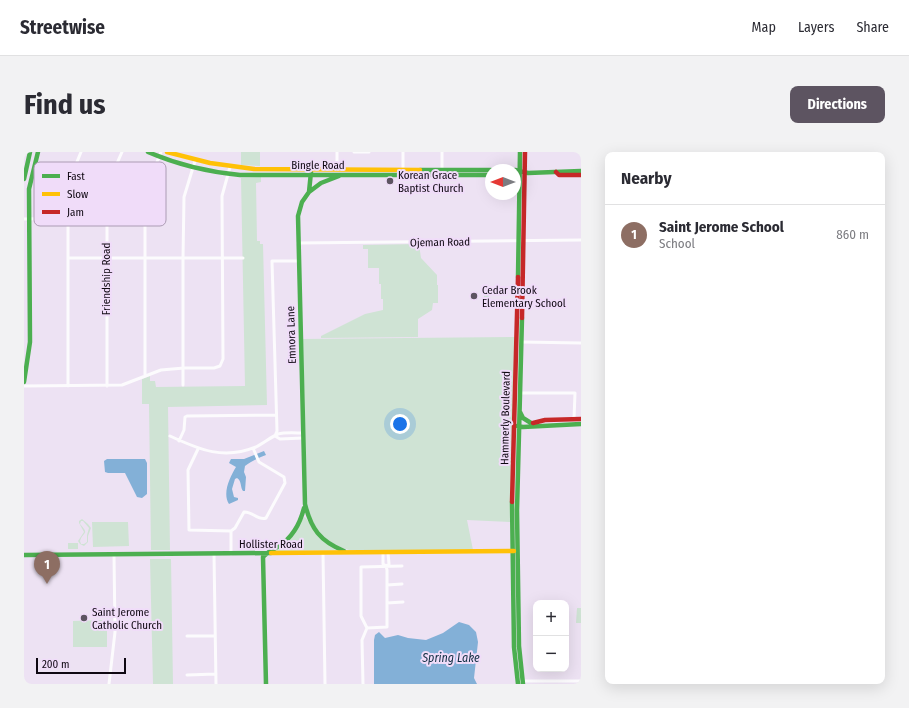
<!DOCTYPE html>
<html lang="en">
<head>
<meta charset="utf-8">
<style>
	:root { --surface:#fff; --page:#f2f2f3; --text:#2b2b33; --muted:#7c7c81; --line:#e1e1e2; --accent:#5d5461 }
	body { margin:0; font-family:"Fira Sans Condensed",sans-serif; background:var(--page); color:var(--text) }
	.controls { position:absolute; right:12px; bottom:12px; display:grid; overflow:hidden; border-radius:8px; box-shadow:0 4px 16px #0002 }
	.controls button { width:36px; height:36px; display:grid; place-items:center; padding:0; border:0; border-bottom:1px solid var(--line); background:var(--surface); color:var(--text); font:20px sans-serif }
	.compass { position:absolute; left:461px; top:12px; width:36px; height:36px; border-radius:50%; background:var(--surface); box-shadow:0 4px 16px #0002; rotate:270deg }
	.scale { position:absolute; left:12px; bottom:10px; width:90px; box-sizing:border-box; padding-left:4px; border:2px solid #0f0812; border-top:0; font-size:11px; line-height:14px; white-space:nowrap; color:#0f0812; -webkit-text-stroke:3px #f0dcf9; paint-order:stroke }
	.you { position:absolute; left:376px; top:272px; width:14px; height:14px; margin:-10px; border:3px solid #fff; border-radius:50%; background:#1a73e8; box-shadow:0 0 0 6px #1a73e833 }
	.badge { display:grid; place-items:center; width:26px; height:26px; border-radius:50%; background:var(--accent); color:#fff; font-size:13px; font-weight:700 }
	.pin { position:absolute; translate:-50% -33px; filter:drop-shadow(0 1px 2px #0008) }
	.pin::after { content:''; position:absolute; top:21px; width:14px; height:12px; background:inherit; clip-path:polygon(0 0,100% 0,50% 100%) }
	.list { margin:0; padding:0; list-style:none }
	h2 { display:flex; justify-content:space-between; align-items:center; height:52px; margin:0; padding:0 16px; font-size:17px }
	h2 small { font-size:13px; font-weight:400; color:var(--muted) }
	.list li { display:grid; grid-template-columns:26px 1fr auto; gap:12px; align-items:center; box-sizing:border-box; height:60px; padding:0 16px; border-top:1px solid var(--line) }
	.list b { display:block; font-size:15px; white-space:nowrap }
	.list p { margin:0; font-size:13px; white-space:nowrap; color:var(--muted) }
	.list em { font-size:13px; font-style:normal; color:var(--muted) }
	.map { position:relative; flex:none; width:557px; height:532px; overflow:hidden; border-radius:8px }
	header { display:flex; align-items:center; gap:24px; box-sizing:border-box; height:56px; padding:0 20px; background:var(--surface); border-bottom:1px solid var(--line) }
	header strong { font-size:19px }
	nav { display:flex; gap:22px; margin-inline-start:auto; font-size:14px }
	.intro { display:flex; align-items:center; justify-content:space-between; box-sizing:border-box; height:96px; padding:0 24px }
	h1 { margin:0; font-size:28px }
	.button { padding:10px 18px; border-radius:8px; background:var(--accent); color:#fff; font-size:14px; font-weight:700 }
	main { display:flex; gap:24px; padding:0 24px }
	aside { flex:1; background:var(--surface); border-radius:8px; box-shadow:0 4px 16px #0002 }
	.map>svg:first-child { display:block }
	.green { fill:#cfe3d4; fill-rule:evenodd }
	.water { fill:#83b0d7 }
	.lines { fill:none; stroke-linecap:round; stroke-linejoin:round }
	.street { stroke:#fcfbfd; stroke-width:3 }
	.fast { stroke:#4caf50; stroke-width:4.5 }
	.slow { stroke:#ffc107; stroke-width:4.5 }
	.jam { stroke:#c62828; stroke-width:4.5 }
	.poi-dot { fill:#5d5461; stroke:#f0dcf9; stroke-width:1.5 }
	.labels { text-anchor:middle; stroke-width:4; stroke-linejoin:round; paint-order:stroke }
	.street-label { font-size:11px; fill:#0f0812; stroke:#f0dcf9 }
	.poi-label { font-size:11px; fill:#0f0812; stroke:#f0dcf9; text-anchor:start }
	.water-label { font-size:12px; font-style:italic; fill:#0e2d41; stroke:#f0dcf9 }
	.key { fill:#f0dcf9; stroke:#ac9cb4; stroke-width:1 }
	.key-label { font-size:11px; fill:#0f0812 }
</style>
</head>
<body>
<header>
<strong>Streetwise</strong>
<nav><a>Map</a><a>Layers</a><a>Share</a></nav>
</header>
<div class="intro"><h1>Find us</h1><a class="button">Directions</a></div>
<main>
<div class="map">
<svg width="557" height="532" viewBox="0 0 557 532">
	<rect width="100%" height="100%" fill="#ede2f3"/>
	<path class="green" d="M217,0H236V14L217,13Z
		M237,25V30L232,31L233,89H236V92H239L243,253L144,255L146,398H127L125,252H118V227L126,224V229H131L132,235L221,234L217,26Z
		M395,92L397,106L413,123V133H411H414V151H409L408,158L394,167V185L297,186V184L341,162L359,158V147H357V132H355V116H344V97H339V93Z
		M460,133H465V151H460Z
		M491,185L486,370L443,368L449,398H325C301,391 286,374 283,349L279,187Z
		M280,365L282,366L287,374L311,398L251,399V398L256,395Z
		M58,367L64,372L67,376L64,384V390L60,394L56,392L54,389L60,380L55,371V369ZM57,369H59L65,376L63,383V390L60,392H57L56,389C59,379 66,383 56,372Z
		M68,370H104L105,394L69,395Z
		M44,391H54V397H44Z
		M126,407H147L149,532H129Z
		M553,456H557V471H552Z
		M83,468V495H49V469Z"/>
	<path class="water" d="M240,299L242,303C234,306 228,309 221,314L220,320L222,325L221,339H219C216,335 218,329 213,326L211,327L208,337L210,345L214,346V348L205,352C198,341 206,325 212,315L205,311L207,307H220Z
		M83,307H121L123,311V342L118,346L113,345L101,321H84L81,320L80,309Z
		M435,470L445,473L452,480L454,490L450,526L453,532H350V488L351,483L355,480L361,486L374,483L384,486L402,488L419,481Z"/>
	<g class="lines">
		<path class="street" d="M313,0V17
			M330,0H345
			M379,0V18
			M418,0V18
			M0,67L43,66
			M274,91L557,88
			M44,106H219
			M497,190L557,191
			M121,223V49L127,25L137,0
			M159,233V106L160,45L171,9
			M0,234L98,233L137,218L160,216H190L196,214L199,207L198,44L206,15
			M44,234V43L46,27L57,0
			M83,234V45L87,25L98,0
			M496,241H551L550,267
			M146,284C176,298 200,308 232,295C240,291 247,285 254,282C261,280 272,281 279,281
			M251,284L253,279L248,109H274
			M251,284L256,287L279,286
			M155,289L160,278L161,265L163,264L252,263
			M174,297L164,318L165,378L207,379
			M299,401L301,532
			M190,402L192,532
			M207,402V379L211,376L220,360C228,359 234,369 242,366L261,331L260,325L235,310L229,296
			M362,414L365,412L364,401
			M363,433L378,432
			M363,451L379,450
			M343,476L363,475V418L362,414L359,412V401
			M163,484H191
			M163,523L192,522
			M497,529H557
			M85,532L91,480L90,403
			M339,532L338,488L343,476L337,464V415L378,414"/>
		<path class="fast" d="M124,0C154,13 184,20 216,23H467
			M396,18H467
			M491,18L504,21L557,19
			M287,20L285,40L278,50L274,64L281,352C287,377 296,389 320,399
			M0,27L6,0
			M285,40L297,31L315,24
			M494,125L496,0
			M498,166L493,358L495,494L499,532
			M0,230L6,190L5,37L14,0
			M496,260L499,266L507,271
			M493,274L499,275L557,272
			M488,350L490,495L494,532
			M0,403L247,401
			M242,532L239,405C243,400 249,398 255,394C269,385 276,372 280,356"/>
		<path class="slow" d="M143,0L186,11L230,17L396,18
			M247,401L490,399"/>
		<path class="jam" d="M532,20L535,23H557
			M498,166L501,0
			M509,271L521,268L557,267
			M488,350L494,125"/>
	</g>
	<g class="poi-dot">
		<circle cx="366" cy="29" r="4"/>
		<circle cx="450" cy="144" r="4"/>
		<circle cx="60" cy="466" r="4"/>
	</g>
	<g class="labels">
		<g class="street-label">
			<text x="294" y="17">Bingle Road</text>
			<text transform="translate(416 90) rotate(-1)" y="4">Ojeman Road</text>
			<text transform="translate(82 127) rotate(-90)" y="4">Friendship Road</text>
			<text transform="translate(267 183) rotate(-92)" y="4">Emnora Lane</text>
			<text transform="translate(481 266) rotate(-89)" y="4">Hammerly Boulevard</text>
			<text x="247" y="396">Hollister Road</text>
		</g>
		<g class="poi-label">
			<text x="374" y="27">Korean Grace<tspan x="374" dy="13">Baptist Church</tspan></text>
			<text x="458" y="142">Cedar Brook<tspan x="458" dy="13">Elementary School</tspan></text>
			<text x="68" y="464">Saint Jerome<tspan x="68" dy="13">Catholic Church</tspan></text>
		</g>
		<g class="water-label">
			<text x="427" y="510">Spring Lake</text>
		</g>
	</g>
	<rect x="10" y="10" width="132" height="64" rx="6" class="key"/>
	<rect x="18" y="22" width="18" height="4" fill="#4caf50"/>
	<rect x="18" y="40" width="18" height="4" fill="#ffc107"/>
	<rect x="18" y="58" width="18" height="4" fill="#c62828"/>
	<g class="key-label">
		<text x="43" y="28">Fast</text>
		<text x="43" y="46">Slow</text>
		<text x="43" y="64">Jam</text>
	</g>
</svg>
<div class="controls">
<button>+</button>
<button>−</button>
</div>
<svg class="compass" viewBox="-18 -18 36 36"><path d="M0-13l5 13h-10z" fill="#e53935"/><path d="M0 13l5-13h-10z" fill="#7c7c81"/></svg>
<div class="scale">200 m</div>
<div class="you"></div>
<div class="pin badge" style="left:23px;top:432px;background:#8d6e63">1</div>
</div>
<aside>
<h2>Nearby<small></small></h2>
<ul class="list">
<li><span class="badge" style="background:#8d6e63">1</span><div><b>Saint Jerome School</b><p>School</p></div><em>860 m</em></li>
</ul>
</aside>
</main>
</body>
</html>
